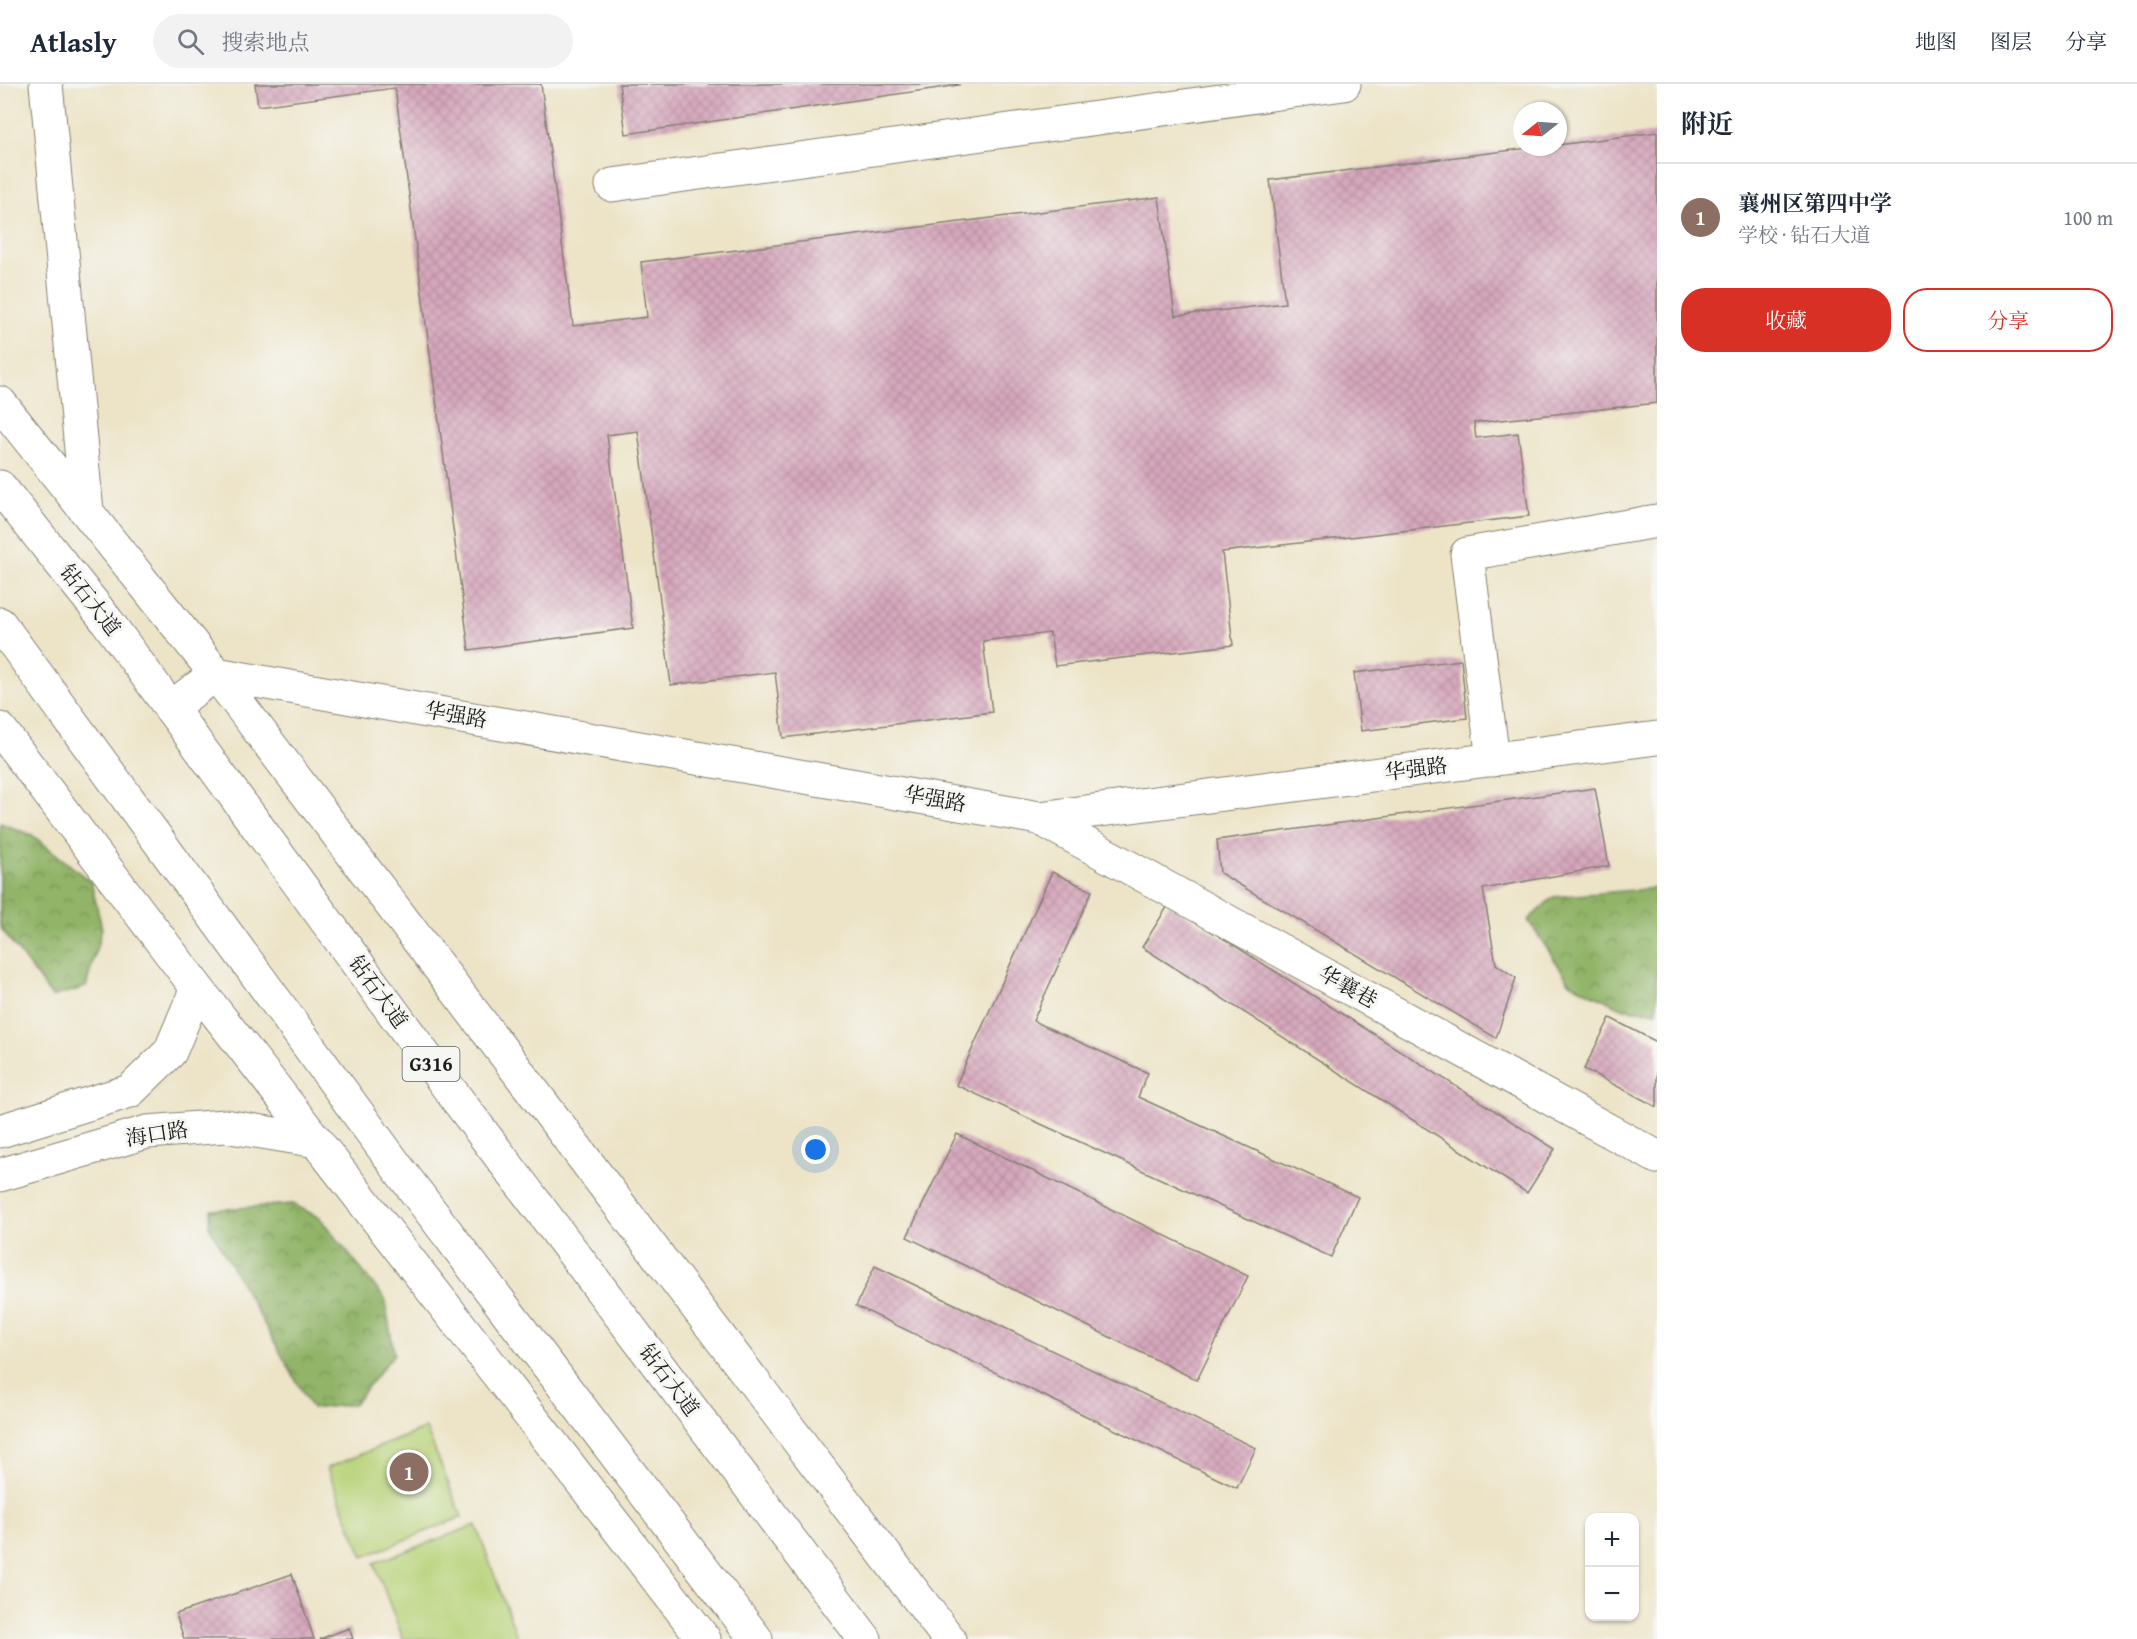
<!DOCTYPE html>
<html lang="zh">
<head>
<meta charset="utf-8">
<style>
	:root { --surface:#fff; --page:#f2f2f3; --text:#1f2937; --muted:#747a83; --line:#e0e1e3; --accent:#d93025 }
	body { margin:0; font-family:"Gentium Book Plus","Noto Serif SC",serif; background:var(--page); color:var(--text) }
	.controls { position:absolute; right:18px; bottom:18px; display:grid; overflow:hidden; border-radius:12px; box-shadow:0 2px 4px #0004 }
	.controls button { width:54px; height:54px; display:grid; place-items:center; padding:0; border:0; border-bottom:2px solid var(--line); background:var(--surface); color:var(--text); font:30px sans-serif }
	.compass { position:absolute; left:1513px; top:18px; width:54px; height:54px; border-radius:50%; background:var(--surface); box-shadow:0 2px 4px #0004; rotate:253deg }
	.you { position:absolute; left:816px; top:1066px; width:21px; height:21px; margin:-15px; border:4px solid #fff; border-radius:50%; background:#1a73e8; box-shadow:0 0 0 9px #1a73e833 }
	.badge { display:grid; place-items:center; width:39px; height:39px; border-radius:50%; background:var(--accent); color:#fff; font-size:20px; font-weight:700 }
	.pin { position:absolute; translate:-50% -50%; border:3px solid #fff; box-shadow:0 2px 6px #0006 }
	.list { margin:0; padding:0; list-style:none }
	h2 { display:flex; justify-content:space-between; align-items:center; height:78px; margin:0; padding:0 24px; font-size:26px }
	h2 small { font-size:20px; font-weight:400; color:var(--muted) }
	.list li { display:grid; grid-template-columns:39px 1fr auto; gap:18px; align-items:center; box-sizing:border-box; height:108px; padding:0 24px; border-top:2px solid var(--line) }
	.list b { display:block; font-size:22px; white-space:nowrap }
	.list p { margin:0; font-size:20px; white-space:nowrap; color:var(--muted) }
	.list em { font-size:20px; font-style:normal; color:var(--muted) }
	.actions { display:flex; gap:12px; padding:18px 24px }
	.actions a { flex:1; padding:14px 0; border:2px solid var(--accent); border-radius:24px; text-align:center; font-size:21px; color:var(--accent) }
	.actions .main { background:var(--accent); color:#fff }
	.icon { flex:none; width:33px; height:33px; fill:none; stroke:currentColor; stroke-width:2; stroke-linecap:round; stroke-linejoin:round }
	.map { position:relative; flex:none; width:1657px; height:1555px; overflow:hidden }
	header { display:flex; align-items:center; gap:36px; box-sizing:border-box; height:84px; padding:0 30px; background:var(--surface); border-bottom:2px solid var(--line) }
	header strong { font-size:28px }
	nav { display:flex; gap:33px; margin-inline-start:auto; font-size:21px }
	.search { width:420px; height:54px; background:var(--page); display:flex; align-items:center; gap:15px; box-sizing:border-box; padding:0 21px; border-radius:33px; color:var(--muted); font-size:22px }
	main { display:flex }
	aside { flex:1; background:var(--surface) }
	.map>svg:first-child { display:block }
	.grass { fill:#b7d278; stroke:#6a774a; stroke-width:1.5 }
	.forest { fill:url(#forest-crowns); stroke:#566842; stroke-width:1.5 }
	.building { fill:url(#building-cross-hatch) }
	.lines { fill:none; stroke-linecap:round; stroke-linejoin:round }
	.minor-casing { stroke:#848072; stroke-width:35 }
	.highway-casing { stroke:#848072; stroke-width:35 }
	.minor { stroke:#fff; stroke-width:33 }
	.highway { stroke:#fff; stroke-width:33 }
	.labels { text-anchor:middle; stroke-width:6; stroke-linejoin:round; paint-order:stroke }
	.shield { fill:#f6f6f2; stroke:#5d5d5c; stroke-width:1.5 }
	.shield-label { font-size:20px; font-weight:bold; fill:#1c1c1c }
	.street-label { font-size:21px; fill:#1c1c1c; stroke:#f6f6f2 }
</style>
</head>
<body>
<header>
<strong>Atlasly</strong>
<div class="search"><svg class="icon" aria-label="search" viewBox="0 0 24 24"><circle cx="10" cy="10" r="6"/><path d="M15 15l6 6"/></svg>搜索地点</div>
<nav><a>地图</a><a>图层</a><a>分享</a></nav>
</header>
<main>
<div class="map">
<svg width="1657" height="1555" viewBox="0 0 1657 1555">
	<defs>
		<pattern id="forest-crowns" width="20" height="18" patternUnits="userSpaceOnUse" patternTransform="scale(1.5)"><rect width="20" height="18" fill="#91b468"/><path d="M2 6a3 3 0 1 1 6 0M12 15a3 3 0 1 1 6 0" fill="none" stroke="#769255"/></pattern>
		<pattern id="building-cross-hatch" width="8" height="8" patternUnits="userSpaceOnUse" patternTransform="scale(1.5)"><rect width="8" height="8" fill="#d6a7bc"/><path d="M0 0l8 8M0 8l8-8" fill="none" stroke="#b78fa1"/></pattern>
	</defs>
	<rect width="100%" height="100%" fill="#f6f6f2"/>
	<filter id="ink" filterUnits="userSpaceOnUse"><feTurbulence type="fractalNoise" baseFrequency=".0167" numOctaves="2"/><feDisplacementMap in="SourceGraphic" scale="12" xChannelSelector="R" yChannelSelector="G"/><feConvolveMatrix kernelMatrix="1 2 1 2 8 2 1 2 1" color-interpolation-filters="sRGB"/></filter>
	<filter id="wash" filterUnits="userSpaceOnUse"><feTurbulence type="fractalNoise" baseFrequency=".008" numOctaves="4" result="noise"/><feDisplacementMap in="SourceGraphic" scale="24" xChannelSelector="R" yChannelSelector="G"/><feGaussianBlur stdDeviation="1.35" result="paint"/><feColorMatrix in="noise" values="0 0 0 0 0 0 0 0 0 0 0 0 0 0 0 0 0 1.4 0 .05"/><feComposite in="paint" operator="in"/></filter>
	<g filter="url(#wash)">
		<rect width="100%" height="100%" fill="#ede4c8"/>
		<path class="grass" d="M426,1344L462,1433L363,1473L327,1384Z
			M476,1441L518,1555H403L374,1479Z"/>
		<path class="forest" d="M0,739L32,751L91,798L102,844L86,903L52,913L0,843Z
			M1657,804V928L1624,925L1570,899L1528,836L1553,813Z
			M293,1120L320,1134L385,1215L394,1270L354,1320L312,1325L209,1142L211,1126Z"/>
		<g id="blocks">
			<path class="building" d="M255,0H541L573,242L647,233L641,178L1159,113L1175,232L1285,219L1270,96L1538,63H1558V61L1657,48V319L1474,339L1476,354L1518,349L1529,432L1222,468L1233,561L1055,582L1050,549L983,557L992,628L783,654L775,588L671,601L638,347L607,351L633,544L469,566L395,4L258,22Z
				M619,0H958L959,1L626,50Z
				M1461,576L1467,634L1361,647L1354,589Z
				M1595,704L1609,782L1483,805L1496,880L1516,894L1496,954L1220,789L1217,756Z
				M1052,788L1092,807L1033,937L1148,989L1138,1013L1358,1113L1331,1173L956,1001Z
				M1169,820L1555,1065L1527,1109L1142,863Z
				M1610,934L1657,958V1023L1584,985Z
				M957,1050L1248,1192L1197,1296L907,1153Z
				M875,1182L1256,1364L1237,1404L856,1222Z
				M292,1490L314,1555H184L176,1530Z
				M349,1544L353,1555H320Z"/>
		</g>
	</g>
	<g filter="url(#ink)">
		<use href="#blocks" fill-opacity="0" stroke="#848072" stroke-width="1.5"/>
		<g class="lines">
			<defs>
				<path id="minor" d="M46,0L87,428
					M612,101L1344,0
					M0,319L216,590L949,1555
					M216,590L1039,734L1657,654
					M170,624L216,590
					M0,645L197,904L704,1555
					M1493,676L1467,470L1657,437
					M1039,734L1657,1073
					M0,1047L130,1007L170,968L197,904
					M0,1091L147,1048L225,1042L317,1057"/>
				<path id="highway" d="M0,403L107,537L447,1002L865,1555
					M0,540L400,1087L756,1555"/>
			</defs>
			<use href="#minor" class="minor-casing"/>
			<use href="#highway" class="highway-casing"/>
			<use href="#minor" class="minor"/>
			<use href="#highway" class="highway"/>
		</g>
	</g>
	<g class="labels">
		<rect class="shield" x="402.5" y="963" width="57" height="34" rx="4.5"/>
		<g class="shield-label">
			<text x="431" y="987">G316</text>
		</g>
		<g class="street-label">
			<text transform="translate(90 516) rotate(52)" y="7">钻石大道</text>
			<text transform="translate(456 631) rotate(10)" y="7">华强路</text>
			<text transform="translate(1416 685) rotate(-7)" y="7">华强路</text>
			<text transform="translate(935 715) rotate(10)" y="7">华强路</text>
			<text transform="translate(1348 903) rotate(29)" y="7">华襄巷</text>
			<text transform="translate(378 908) rotate(54)" y="7">钻石大道</text>
			<text transform="translate(157 1050) rotate(-9)" y="7">海口路</text>
			<text transform="translate(669 1296) rotate(53)" y="7">钻石大道</text>
		</g>
	</g>
</svg>
<div class="controls">
<button>+</button>
<button>−</button>
</div>
<svg class="compass" viewBox="-18 -18 36 36"><path d="M0-13l5 13h-10z" fill="#e53935"/><path d="M0 13l5-13h-10z" fill="#747a83"/></svg>
<div class="you"></div>
<div class="pin badge" style="left:409px;top:1388px;background:#8d6e63">1</div>
</div>
<aside>
<h2>附近<small></small></h2>
<ul class="list">
<li><span class="badge" style="background:#8d6e63">1</span><div><b>襄州区第四中学</b><p>学校 · 钻石大道</p></div><em>100 m</em></li>
</ul>
<div class="actions"><a class="main">收藏</a><a>分享</a></div>
</aside>
</main>
</body>
</html>
